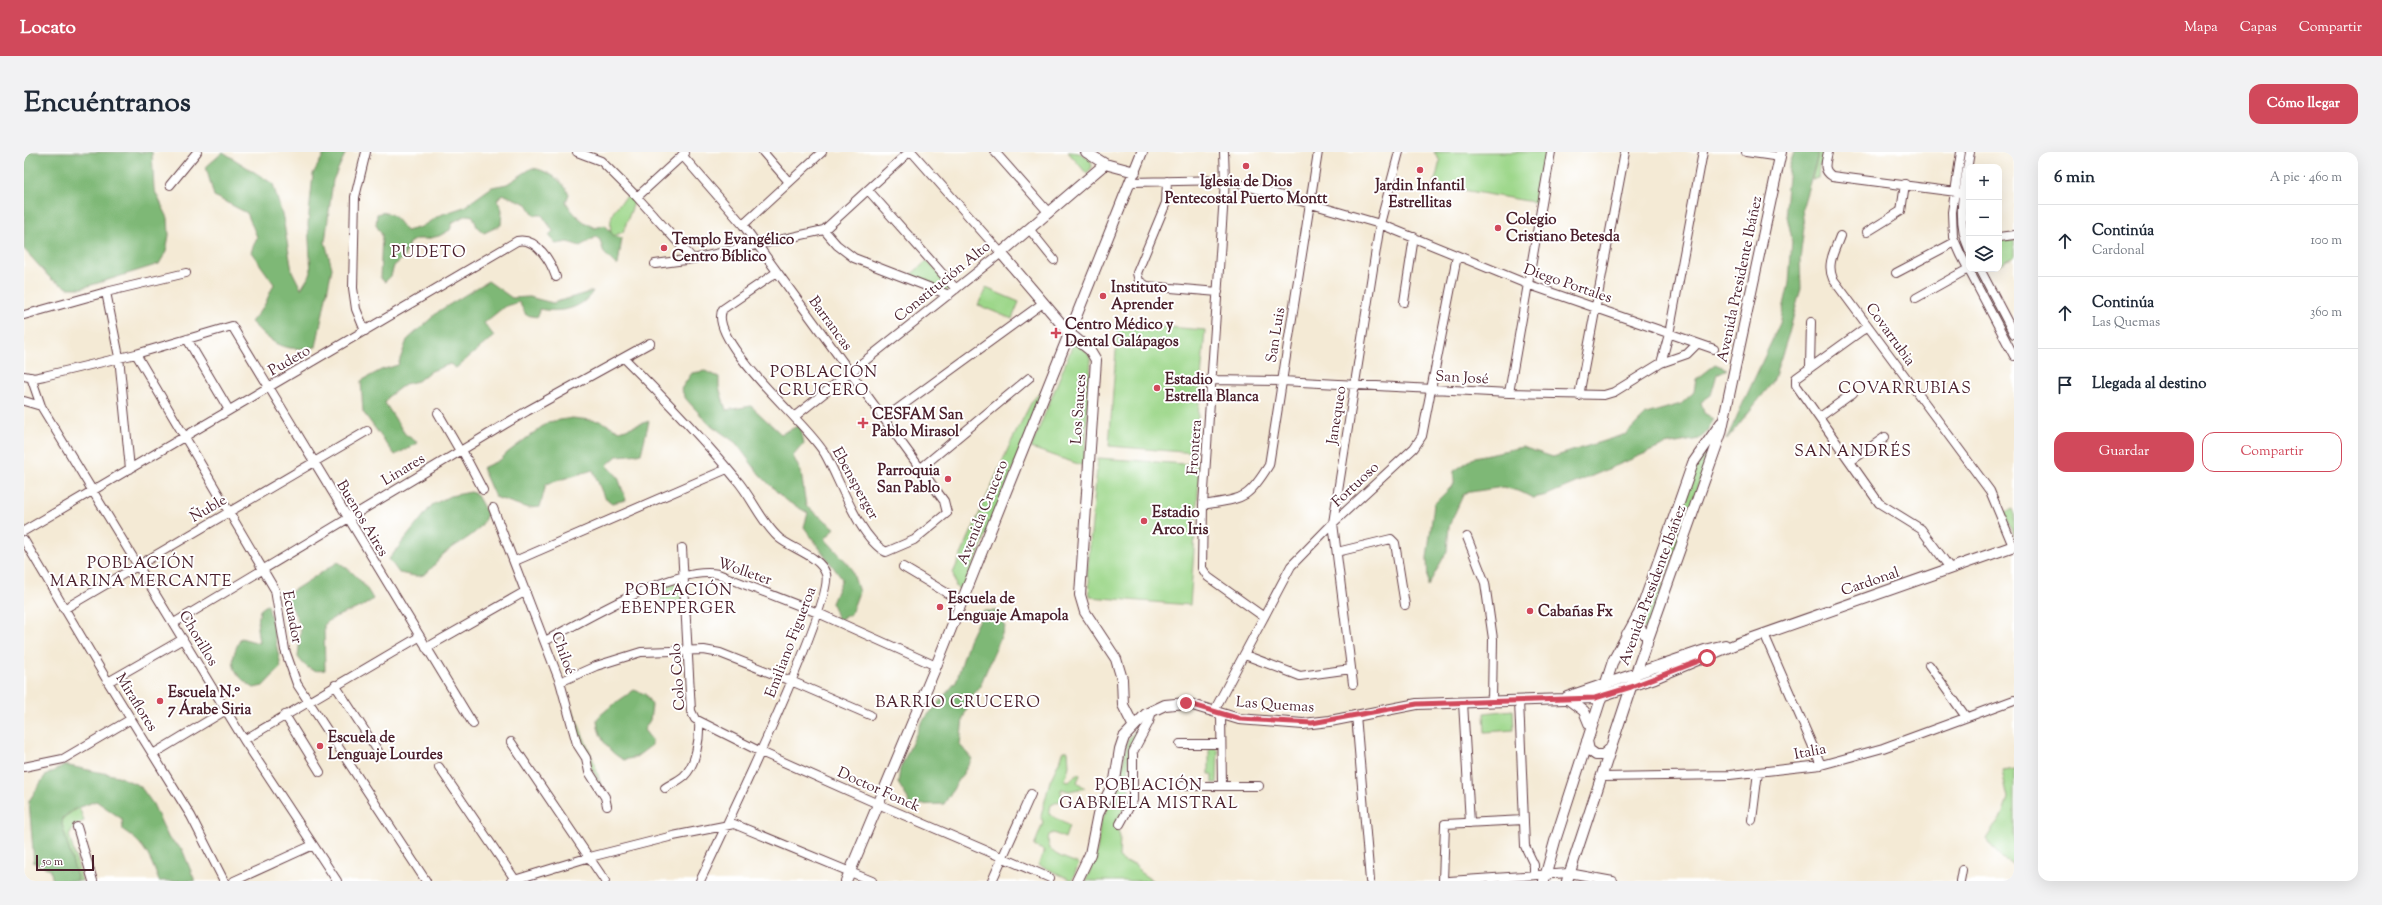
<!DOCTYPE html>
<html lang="es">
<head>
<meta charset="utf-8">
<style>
	:root { --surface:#fff; --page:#f2f2f3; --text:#1f2937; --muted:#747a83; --line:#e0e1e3; --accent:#d1495b }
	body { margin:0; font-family:"Sorts Mill Goudy",serif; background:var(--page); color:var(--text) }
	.controls { position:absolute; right:12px; top:12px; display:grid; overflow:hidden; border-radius:8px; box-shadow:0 4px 16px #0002 }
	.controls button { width:36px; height:36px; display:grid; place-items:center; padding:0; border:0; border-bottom:1px solid var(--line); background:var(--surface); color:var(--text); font:20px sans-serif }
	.scale { position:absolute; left:12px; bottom:10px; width:58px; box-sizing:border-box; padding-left:4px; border:2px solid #4a1f2b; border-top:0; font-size:11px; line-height:14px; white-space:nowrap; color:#4a1f2b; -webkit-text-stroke:3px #fff; paint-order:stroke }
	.stop { position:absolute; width:12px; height:12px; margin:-9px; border:3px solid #d1495b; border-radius:50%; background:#fff }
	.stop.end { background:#d1495b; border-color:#fff; box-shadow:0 1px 4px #0008 }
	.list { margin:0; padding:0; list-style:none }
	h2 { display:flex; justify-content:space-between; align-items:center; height:52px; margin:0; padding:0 16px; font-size:17px }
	h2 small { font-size:13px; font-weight:400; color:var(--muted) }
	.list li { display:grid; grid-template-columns:26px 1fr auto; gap:12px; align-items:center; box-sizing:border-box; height:72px; padding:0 16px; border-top:1px solid var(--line) }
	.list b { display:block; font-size:15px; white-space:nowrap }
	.list p { margin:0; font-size:13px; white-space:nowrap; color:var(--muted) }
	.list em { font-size:13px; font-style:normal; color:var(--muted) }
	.actions { display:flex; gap:8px; padding:12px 16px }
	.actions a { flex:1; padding:9px 0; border:1px solid var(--accent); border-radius:12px; text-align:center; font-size:14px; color:var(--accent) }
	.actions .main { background:var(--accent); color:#fff }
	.icon { flex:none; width:22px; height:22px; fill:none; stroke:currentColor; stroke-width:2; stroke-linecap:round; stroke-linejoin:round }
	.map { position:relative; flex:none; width:1990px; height:729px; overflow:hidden; border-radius:12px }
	header { display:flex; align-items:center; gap:24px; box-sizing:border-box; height:56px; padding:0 20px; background:var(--accent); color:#fff }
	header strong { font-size:19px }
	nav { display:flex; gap:22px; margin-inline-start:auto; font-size:14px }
	.intro { display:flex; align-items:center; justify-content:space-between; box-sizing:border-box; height:96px; padding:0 24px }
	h1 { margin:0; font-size:28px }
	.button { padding:10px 18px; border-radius:12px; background:var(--accent); color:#fff; font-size:14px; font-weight:700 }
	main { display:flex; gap:24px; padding:0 24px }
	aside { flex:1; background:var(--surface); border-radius:12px; box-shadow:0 4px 16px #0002 }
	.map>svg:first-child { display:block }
	.green { fill:#9dd78a; stroke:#747b5a }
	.forest { fill:#7eb876; stroke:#646c50 }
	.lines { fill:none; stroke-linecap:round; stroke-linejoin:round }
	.minor-casing { stroke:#643d44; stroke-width:10 }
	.major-casing { stroke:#643d44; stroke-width:12 }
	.minor { stroke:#fff; stroke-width:8 }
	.major { stroke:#fff; stroke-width:10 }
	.route { stroke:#d1495b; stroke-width:5 }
	.poi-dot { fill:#d1495b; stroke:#fff; stroke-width:1.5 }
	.labels { text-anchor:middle; stroke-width:4; stroke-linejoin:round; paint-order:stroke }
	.poi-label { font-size:15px; font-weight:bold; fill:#4a1f2b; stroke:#fff; text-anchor:start }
	.street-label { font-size:15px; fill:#4a1f2b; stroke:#fff }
	.neighbourhood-label { font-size:16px; letter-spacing:1px; fill:#4a1f2b; stroke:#fff }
</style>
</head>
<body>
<header>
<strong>Locato</strong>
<nav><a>Mapa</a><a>Capas</a><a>Compartir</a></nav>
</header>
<div class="intro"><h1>Encuéntranos</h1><a class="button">Cómo llegar</a></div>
<main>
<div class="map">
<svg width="1990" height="729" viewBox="0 0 1990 729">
	<rect width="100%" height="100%" fill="#fff"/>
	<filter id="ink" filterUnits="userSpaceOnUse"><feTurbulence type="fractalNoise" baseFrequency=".025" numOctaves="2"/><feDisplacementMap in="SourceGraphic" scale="8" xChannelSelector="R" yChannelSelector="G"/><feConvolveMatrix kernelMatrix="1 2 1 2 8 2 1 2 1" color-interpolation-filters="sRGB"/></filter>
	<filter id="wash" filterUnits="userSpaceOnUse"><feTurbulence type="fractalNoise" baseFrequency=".012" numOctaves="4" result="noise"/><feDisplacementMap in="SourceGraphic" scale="16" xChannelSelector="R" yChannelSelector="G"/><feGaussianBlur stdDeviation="0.9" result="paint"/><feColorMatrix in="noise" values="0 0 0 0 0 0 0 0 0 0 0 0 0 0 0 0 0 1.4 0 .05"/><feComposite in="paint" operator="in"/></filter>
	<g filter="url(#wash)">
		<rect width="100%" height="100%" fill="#f4ead5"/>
		<path class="green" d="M1044,0C1054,0 1067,2 1068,15L1063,22Z
			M1410,0H1523L1515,51L1410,33L1416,9Z
			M1795,0H1803L1799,12L1795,13L1794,26L1788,27Z
			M605,43L611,48L599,80L590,84L587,82C585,61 590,56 605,43Z
			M1990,87V105L1975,113V89Z
			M903,109L927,135L922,140L884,125Z
			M1949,117H1951L1989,189H1987Z
			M962,136L995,150L988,167L954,153Z
			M1094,171L1181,178L1171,301L1085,294Z
			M1050,190L1063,200L1067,208L1060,314L1007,296Z
			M1024,232L939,439L932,435L929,421L986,292L1008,249Z
			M1684,296L1686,300L1642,424L1637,426L1635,423L1671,316Z
			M1074,306L1176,313L1166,453L1066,445L1065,426L1063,425Z
			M1988,357L1990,363V384L1981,362Z
			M1632,429L1640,432L1625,478L1612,473Z
			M654,430L657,431L658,455L638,459L636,435Z
			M548,557L570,610L578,636L557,596Z
			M1489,558L1490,578L1461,580L1460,561Z
			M1121,568L1118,579L1107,594L1104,605L1105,647L1092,672L1096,684L1095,706L1101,710L1111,712L1117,721L1129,729H1062L1073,701L1076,672L1095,632L1104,587Z
			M1185,594L1191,595L1194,599L1193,631H1188V622H1185Z
			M1040,599H1044L1045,614L1041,628L1045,629L1054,621L1056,623L1053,630L1061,636L1045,639L1037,637L1038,648L1027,653L1025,662L1045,674L1041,686L1029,681L1025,683C1020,703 1040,705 1055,712L1048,728L1014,713L1021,699L1010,694L1019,671L1017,664L1026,629Z
			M1990,617V712L1977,706L1962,687L1978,663L1984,646L1978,619Z
			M55,655L60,669L50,674L45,683L58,729H54L38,672L39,666Z"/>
		<path class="forest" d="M0,0H128L130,37L144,66L145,83L142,100L135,112L58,136H44L27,127L0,97Z
			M199,0L249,32L259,66L268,119L277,137L287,121L284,72L289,22L301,0H322L309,28L301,90L308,116L292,195C258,200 250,193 227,170L240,154L250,132L227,100L233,85L223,61L190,44L182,15Z
			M1770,0H1795L1778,57L1780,75L1776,107L1777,136L1765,181L1749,230L1702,288L1756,171L1765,131L1768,87L1761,55L1765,15Z
			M508,16C523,18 539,28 545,42L542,50C549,62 558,70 571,76L581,73L590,84L598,86L594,113H592L580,101L576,88L572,85L556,94L544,90L532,92L525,83L529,79L518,63H510L503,52L478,42L473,48L478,58L477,73L460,81L453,75L449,64L443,63L429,70L426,78L415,84L402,87H392L385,91L380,105L370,114L367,124L361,130L356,126L358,83L352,73L353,62C367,56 374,69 382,79L397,75L416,63L440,55L468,35L483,32Z
			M464,129L488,146L505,145L529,151L569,139C558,158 535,161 515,157L514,165L502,163L495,150L480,155L460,171L470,184L432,216L426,212L405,220L394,229L381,232L365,244L361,251L381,282L394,291L371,303L339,260L337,229L357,218L374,213L383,188L415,159Z
			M1691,212L1703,217L1693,222L1687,243L1677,250L1680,261L1690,267L1681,282L1675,287L1641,293L1523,343L1509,346L1497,340L1479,335L1440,341L1425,374L1423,399L1404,434L1403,406L1410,352L1430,332V319L1451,305L1498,295L1529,305L1602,282L1622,262L1657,252L1670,240L1672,227Z
			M681,219L695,225V235L702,258L727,254L757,282L776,273L780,291L769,304L777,320L782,354L811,376L801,387L827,415L835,440L827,462L814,468L808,451L818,427L780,375L784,361L761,348L736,323L712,291L684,271L662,247L657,237L668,221Z
			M548,266L576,269L596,279L625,269L617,302L593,304L583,313L594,325L602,348L588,351L580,345L569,318L522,332L516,355L504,356L471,345L458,316L476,308L483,301L524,270Z
			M447,340L452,342L463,361C457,383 437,388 421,401C413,407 408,419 399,423C393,426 382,422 375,421L365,407L408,353L426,344Z
			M314,410C329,419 341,432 349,447C335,460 314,459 300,473L301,518C288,521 281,515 274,505L277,475L262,443Z
			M244,452L257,515L239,534L230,536C207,522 204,509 217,486L235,491L233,476L236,458Z
			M959,459H974L981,475L955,536L948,544L939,566L936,593L948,607L920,652L885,653L884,647L874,631L876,617L897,571L932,530L945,488Z
			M610,538L621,542L628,553L626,568L620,578L628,588V593L612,605L600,608C584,600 574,585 573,567C580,558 599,546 610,538Z
			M40,613L94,624L116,634L129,652L145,687L158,697L171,729H135C126,705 121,692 99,678L98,667L72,649L49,658L39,666L38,672L54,729H29L26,717L10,711L5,649L21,624Z"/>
	</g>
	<g filter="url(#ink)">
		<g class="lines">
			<defs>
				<path id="minor" d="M553,0L577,9L613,45L669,107
					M739,0L765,30
					M971,0L1025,61
					M1200,0L1201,28L1179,353L1178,416L1184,425L1240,465
					M1722,0L1756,5
					M1804,0C1802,10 1798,18 1808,24L1940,41
					M1937,0L1928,60L1929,85L1937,103L1990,204
					M658,3L719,73L920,349L923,361L890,388L862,400C835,386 816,328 801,302C793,289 780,276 770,265C755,248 684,181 699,157L753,120
					M1143,29L1142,51L1113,121L1115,129L1123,134L1194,140
					M1107,30L1201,28L1287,52L1356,72L1503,132L1690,197
					M146,33L173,0
					M844,38L932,137
					M613,45L661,1
					M719,73L798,0
					M800,78L813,93L830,106L925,143
					M1006,78L1030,108
					M1843,80L1877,59L1881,32
					M1816,84C1811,98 1802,112 1809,127L1966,339L1989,394
					M1975,85L1990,83
					M1945,97C1931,66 1941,32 1946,0
					M631,112L669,107L800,78L885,0
					M1956,117L1990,182
					M1872,121L1931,90
					M82,140L95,205L106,317
					M1892,146L1944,117
					M1380,150L1390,85
					M0,163L82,140L162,121
					M1844,174L1772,226V233L1855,351L1897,377L1926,416
					M341,179L332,157L329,136L331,45L342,0
					M163,187L205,258
					M112,202L251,438L261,498L273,532L402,729
					M600,206C639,245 677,284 712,327C728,345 737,370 755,386C768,397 796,404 802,422C811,449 695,689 676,729
					M1637,211L1645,182L1679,0
					M1786,214L1787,170
					M0,224L10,226L20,224L112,202L208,174L449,572
					M7,225L17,254L220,588L313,729
					M1188,228L1258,229L1485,241L1580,243L1590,240L1637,211L1663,202L1673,192
					M1485,241L1527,0
					M1555,244L1601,0
					M0,249L17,254
					M414,261L436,299
					M770,265L977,101L888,0
					M1796,265L1829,241
					M861,266L1019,151
					M438,298L459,338
					M1827,309L1861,285
					M897,316L1005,226
					M1179,353C1219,346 1223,349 1245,313L1294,0
					M469,356L536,530L553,592L562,606L565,620L581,645L583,654
					M0,379L493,89C513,85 527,110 532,125
					M1443,385L1461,431L1469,487L1468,549
					M0,388L84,530L167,664L200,729
					M658,396L667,559L671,567L737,600L854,652L1026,726
					M1313,400L1367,387L1371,391L1381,453
					M491,409L703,317
					M879,415L938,450
					M40,457L343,279
					M150,471L503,259L626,191
					M1740,482L1797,613
					M521,489C561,468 651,413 694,422L794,461L912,514
					M402,496L502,439
					M1221,503L1276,524L1327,517
					M1905,513L1942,565
					M84,530L159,487
					M536,530L572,514L617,500L680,498L696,501L767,529L846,563
					M1329,532L1309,371L1356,72L1375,0
					M311,533L354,599
					M1495,548L1501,694L1510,713V723
					M1439,550L1446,671
					M1190,559L1267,414L1309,371L1390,296L1398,284L1433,104
					M261,563L296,620
					M1197,563L1198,634
					M1332,563L1346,729
					M220,588L395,485
					M487,590L581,729
					M1156,592H1197
					M129,602L202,558
					M0,615L39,607L107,567
					M415,615L492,729
					M1577,625L1706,623L1797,613L1859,596L1990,548
					M1157,634H1235
					M641,636C647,632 654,629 660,624C672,613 676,586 675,570
					M1728,668L1734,620
					M1096,672L1109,648V600L1125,570L1128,558
					M53,675L69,729
					M210,729L289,693
					M487,729L566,705L649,684L710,672L848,729
					M968,729L1007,642
					M1419,729L1421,672L1500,668
					M1425,729L1545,721L1589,729
					M1936,729L1938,718"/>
				<path id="major" d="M1062,0L1081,12L1111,20
					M1081,12L977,101L1046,182L1066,198L1072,208L1056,443L1061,460L1092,507L1098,527L1099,553L1109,573
					M1603,482L1609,478H1617L1623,484V492
					M1543,545L1684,497L1701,493
					M1545,548L1560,559L1567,576
					M1563,589L1565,598L1572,603H1579L1586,597
					M822,729L912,514L1118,0
					M1053,729L1066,702L1074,662L1091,628L1096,597L1100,585L1122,562L1141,553L1162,551L1215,567L1279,572L1306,569L1393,552L1571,546L1631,526L1712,492L1990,394
					M1520,729L1531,689L1589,509L1618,456L1669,311L1697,271
					M1543,729L1607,535L1697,281L1757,0"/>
			</defs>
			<use href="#minor" class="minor-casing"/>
			<use href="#major" class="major-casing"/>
			<use href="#minor" class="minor"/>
			<use href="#major" class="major"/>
		</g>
	</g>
	<g class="lines" filter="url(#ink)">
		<path class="route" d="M1162,551L1216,567L1288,571L1393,552L1571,546L1607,535L1683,506"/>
	</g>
	<g class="poi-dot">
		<circle cx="1222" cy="14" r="4"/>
		<circle cx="1396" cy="18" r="4"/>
		<circle cx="1474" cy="76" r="4"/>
		<circle cx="640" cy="96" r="4"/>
		<circle cx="1079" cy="144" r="4"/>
		<path d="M1030 175h4v4h4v4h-4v4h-4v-4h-4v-4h4z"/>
		<circle cx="1133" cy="236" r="4"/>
		<path d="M837 265h4v4h4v4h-4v4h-4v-4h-4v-4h4z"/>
		<circle cx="924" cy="327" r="4"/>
		<circle cx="1120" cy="369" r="4"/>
		<circle cx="916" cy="455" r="4"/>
		<circle cx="1506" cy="459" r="4"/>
		<circle cx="136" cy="549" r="4"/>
		<circle cx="296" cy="594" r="4"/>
	</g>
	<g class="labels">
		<g class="poi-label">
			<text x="1222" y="34" text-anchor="middle">Iglesia de Dios<tspan x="1222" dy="17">Pentecostal Puerto Montt</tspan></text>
			<text x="1396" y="38" text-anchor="middle">Jardin Infantil<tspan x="1396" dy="17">Estrellitas</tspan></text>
			<text x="1482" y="72">Colegio<tspan x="1482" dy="17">Cristiano Betesda</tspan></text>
			<text x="648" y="92">Templo Evangélico<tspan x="648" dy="17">Centro Bíblico</tspan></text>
			<text x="1087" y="140">Instituto<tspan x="1087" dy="17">Aprender</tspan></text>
			<text x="1041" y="177">Centro Médico y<tspan x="1041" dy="17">Dental Galápagos</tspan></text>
			<text x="1141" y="232">Estadio<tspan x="1141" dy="17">Estrella Blanca</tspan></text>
			<text x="848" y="267">CESFAM San<tspan x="848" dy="17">Pablo Mirasol</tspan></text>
			<text x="916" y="323" text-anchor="end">Parroquia<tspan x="916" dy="17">San Pablo</tspan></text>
			<text x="1128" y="365">Estadio<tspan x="1128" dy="17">Arco Iris</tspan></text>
			<text x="924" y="451">Escuela de<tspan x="924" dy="17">Lenguaje Amapola</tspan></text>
			<text x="1514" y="464">Cabañas Fx</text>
			<text x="144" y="545">Escuela N.º<tspan x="144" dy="17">7 Árabe Siria</tspan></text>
			<text x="304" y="590">Escuela de<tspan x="304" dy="17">Lenguaje Lourdes</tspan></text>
		</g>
		<g class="street-label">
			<text transform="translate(1715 127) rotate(-78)" y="5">Avenida Presidente Ibáñez</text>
			<text transform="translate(918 129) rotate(-39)" y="5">Constitución Alto</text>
			<text transform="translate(1544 131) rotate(19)" y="5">Diego Portales</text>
			<text transform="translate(807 171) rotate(54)" y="5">Barrancas</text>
			<text transform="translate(1867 182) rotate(54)" y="5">Covarrubia</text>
			<text transform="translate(1251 183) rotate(-81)" y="5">San Luis</text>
			<text transform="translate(265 208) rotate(-30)" y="5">Pudeto</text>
			<text transform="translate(1438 225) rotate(3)" y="5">San José</text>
			<text transform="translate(1054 257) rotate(-86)" y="5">Los Sauces</text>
			<text transform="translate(1312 263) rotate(-81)" y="5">Janequeo</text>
			<text transform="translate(1170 295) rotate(-86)" y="5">Frontera</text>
			<text transform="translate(379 317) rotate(-31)" y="5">Linares</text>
			<text transform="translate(832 331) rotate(61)" y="5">Ebensperger</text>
			<text transform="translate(1331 332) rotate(-43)" y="5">Fortuoso</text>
			<text transform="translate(184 356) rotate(-30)" y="5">Ñuble</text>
			<text transform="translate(958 360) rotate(-68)" y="5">Avenida Crucero</text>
			<text transform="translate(339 366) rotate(59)" y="5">Buenos Aires</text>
			<text transform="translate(721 419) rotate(19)" y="5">Wolleter</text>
			<text transform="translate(1846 429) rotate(-19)" y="5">Cardonal</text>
			<text transform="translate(1628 433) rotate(-70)" y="5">Avenida Presidente Ibáñez</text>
			<text transform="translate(269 465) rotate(79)" y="5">Ecuador</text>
			<text transform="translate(175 486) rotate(59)" y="5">Chorillos</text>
			<text transform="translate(766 490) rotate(-69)" y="5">Emiliano Figueroa</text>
			<text transform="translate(540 501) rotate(70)" y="5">Chiloé</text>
			<text transform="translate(653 525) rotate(-94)" y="5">Colo Colo</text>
			<text transform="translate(113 550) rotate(58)" y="5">Miraflores</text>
			<text transform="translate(1251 552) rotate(4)" y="5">Las Quemas</text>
			<text transform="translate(1786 599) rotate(-11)" y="5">Italia</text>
			<text transform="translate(855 637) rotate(24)" y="5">Doctor Fonck</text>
		</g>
		<g class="neighbourhood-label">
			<text x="405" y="105">PUDETO</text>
			<text x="800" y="225">POBLACIÓN<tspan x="800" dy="18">CRUCERO</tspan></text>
			<text x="1881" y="241">COVARRUBIAS</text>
			<text x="1829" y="304">SAN ANDRÉS</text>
			<text x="117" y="416">POBLACIÓN<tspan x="117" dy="18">MARINA MERCANTE</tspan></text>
			<text x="655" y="443">POBLACIÓN<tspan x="655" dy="18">EBENPERGER</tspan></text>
			<text x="934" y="555">BARRIO CRUCERO</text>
			<text x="1125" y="638">POBLACIÓN<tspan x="1125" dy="18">GABRIELA MISTRAL</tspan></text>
		</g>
	</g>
</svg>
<div class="controls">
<button>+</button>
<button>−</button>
<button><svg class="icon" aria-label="layers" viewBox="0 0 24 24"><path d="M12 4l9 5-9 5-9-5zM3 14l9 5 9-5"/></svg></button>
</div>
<div class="scale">50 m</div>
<div class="stop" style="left:1683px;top:506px"></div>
<div class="stop end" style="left:1162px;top:551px"></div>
</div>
<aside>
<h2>6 min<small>A pie · 460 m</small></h2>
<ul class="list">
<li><svg class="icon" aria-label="ahead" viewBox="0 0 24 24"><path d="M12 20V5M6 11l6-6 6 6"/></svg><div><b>Continúa</b><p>Cardonal</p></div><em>100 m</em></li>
<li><svg class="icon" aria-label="ahead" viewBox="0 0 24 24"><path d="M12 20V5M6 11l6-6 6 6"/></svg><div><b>Continúa</b><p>Las Quemas</p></div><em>360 m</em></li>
<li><svg class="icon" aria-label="arrive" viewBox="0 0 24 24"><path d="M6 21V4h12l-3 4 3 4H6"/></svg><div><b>Llegada al destino</b></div></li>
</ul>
<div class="actions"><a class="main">Guardar</a><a>Compartir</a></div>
</aside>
</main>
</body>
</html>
